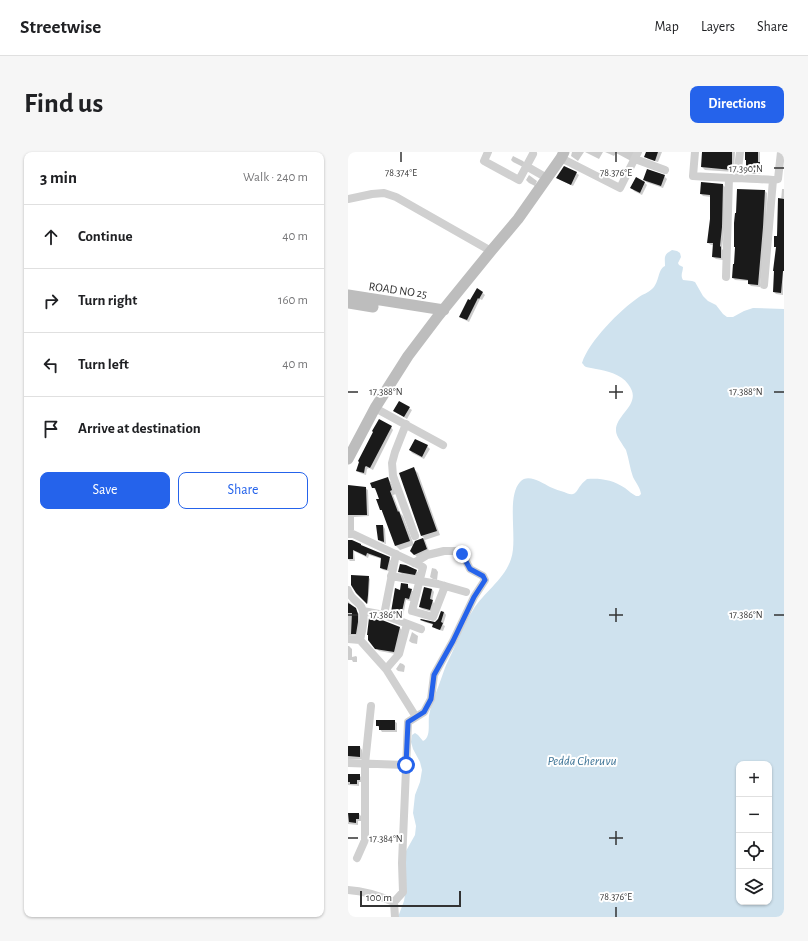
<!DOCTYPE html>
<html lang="en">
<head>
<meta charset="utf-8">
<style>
	:root { --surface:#fff; --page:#f6f6f6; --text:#202124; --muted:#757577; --line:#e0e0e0; --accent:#2563eb }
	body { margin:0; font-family:"Alegreya Sans",sans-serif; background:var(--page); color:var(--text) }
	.controls { position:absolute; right:12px; bottom:12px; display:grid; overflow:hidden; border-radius:8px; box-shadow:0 1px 3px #0004 }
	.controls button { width:36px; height:36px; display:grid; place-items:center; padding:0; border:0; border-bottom:1px solid var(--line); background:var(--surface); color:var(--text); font:20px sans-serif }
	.scale { position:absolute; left:12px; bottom:10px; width:101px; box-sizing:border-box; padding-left:4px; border:2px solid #333; border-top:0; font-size:11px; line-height:14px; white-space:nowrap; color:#333; -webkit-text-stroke:3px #fff; paint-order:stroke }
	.stop { position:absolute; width:12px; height:12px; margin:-9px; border:3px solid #2563eb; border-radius:50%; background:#fff }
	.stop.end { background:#2563eb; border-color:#fff; box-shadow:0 1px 4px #0008 }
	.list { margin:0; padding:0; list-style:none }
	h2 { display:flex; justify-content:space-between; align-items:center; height:52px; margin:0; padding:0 16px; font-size:17px }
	h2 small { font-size:13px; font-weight:400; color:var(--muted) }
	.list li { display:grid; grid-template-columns:26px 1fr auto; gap:12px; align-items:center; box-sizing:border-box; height:64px; padding:0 16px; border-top:1px solid var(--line) }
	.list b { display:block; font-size:15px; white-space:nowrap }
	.list em { font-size:13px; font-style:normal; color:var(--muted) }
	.actions { display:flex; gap:8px; padding:12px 16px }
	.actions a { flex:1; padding:9px 0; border:1px solid var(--accent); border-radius:8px; text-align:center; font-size:14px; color:var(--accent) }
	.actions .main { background:var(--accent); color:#fff }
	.icon { flex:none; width:22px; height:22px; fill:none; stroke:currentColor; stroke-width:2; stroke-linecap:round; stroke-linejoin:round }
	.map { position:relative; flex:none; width:436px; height:765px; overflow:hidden; border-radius:8px }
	header { display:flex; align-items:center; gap:24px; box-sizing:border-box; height:56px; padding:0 20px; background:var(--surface); border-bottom:1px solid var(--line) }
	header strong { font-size:19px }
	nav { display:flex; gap:22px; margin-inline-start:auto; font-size:14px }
	.intro { display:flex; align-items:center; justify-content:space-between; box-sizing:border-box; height:96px; padding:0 24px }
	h1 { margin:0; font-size:28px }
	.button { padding:10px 18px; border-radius:8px; background:var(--accent); color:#fff; font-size:14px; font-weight:700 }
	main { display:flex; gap:24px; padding:0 24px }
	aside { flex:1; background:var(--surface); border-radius:8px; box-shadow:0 1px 3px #0004 }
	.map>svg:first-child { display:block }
	.water { fill:#cfe2ee; fill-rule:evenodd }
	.shadow { fill:#0003 }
	.building { fill:#1a1a1a }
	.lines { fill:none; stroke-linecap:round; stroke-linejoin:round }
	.street { stroke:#d0d0d0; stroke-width:8 }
	.secondary { stroke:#bdbdbd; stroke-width:11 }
	.route { stroke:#2563eb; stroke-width:5 }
	.ticks { fill:none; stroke:#333; stroke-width:1.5 }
	.labels { text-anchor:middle; stroke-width:4; stroke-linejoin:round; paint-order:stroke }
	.street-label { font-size:12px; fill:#333; stroke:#fff }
	.water-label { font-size:13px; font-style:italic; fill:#3f7597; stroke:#fff }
	.ticks-label { font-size:10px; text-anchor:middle; fill:#333; stroke:#fff; stroke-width:4; stroke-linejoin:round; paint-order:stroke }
</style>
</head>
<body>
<header>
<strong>Streetwise</strong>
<nav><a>Map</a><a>Layers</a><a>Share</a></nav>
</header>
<div class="intro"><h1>Find us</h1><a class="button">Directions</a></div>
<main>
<aside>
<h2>3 min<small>Walk · 240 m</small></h2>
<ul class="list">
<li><svg class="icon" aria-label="ahead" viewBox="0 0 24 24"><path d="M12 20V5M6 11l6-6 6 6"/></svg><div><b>Continue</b></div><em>40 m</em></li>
<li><svg class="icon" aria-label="right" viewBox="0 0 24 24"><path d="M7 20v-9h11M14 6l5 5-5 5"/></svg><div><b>Turn right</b></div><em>160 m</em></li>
<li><svg class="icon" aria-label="left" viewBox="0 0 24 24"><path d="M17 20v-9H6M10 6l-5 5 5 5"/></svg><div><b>Turn left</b></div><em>40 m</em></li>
<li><svg class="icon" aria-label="arrive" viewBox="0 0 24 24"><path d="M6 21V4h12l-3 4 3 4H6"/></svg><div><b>Arrive at destination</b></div></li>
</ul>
<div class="actions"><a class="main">Save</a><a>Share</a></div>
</aside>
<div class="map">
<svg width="436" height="765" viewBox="0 0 436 765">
	<rect width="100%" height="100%" fill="#fff"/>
	<path class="water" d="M324,98L329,99L332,101L333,105L330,111L331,113L335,115C335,120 332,123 335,128L344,129L347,130L355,144L360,149L368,153L375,162L379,165H385L396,159L405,156L436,157V765H50L56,749L58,737V699L67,683L68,674L65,661L67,643L72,630L74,618L72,610L65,597L63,590L64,583L67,581L70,583L75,589C83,586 80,572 81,564C83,552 88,541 92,530C95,522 97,514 101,507C109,491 115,473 125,458C136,440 156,428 163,407C170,388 158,345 172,330C180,321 194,331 202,335C207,337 212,339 216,340C219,341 222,343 225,342C229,341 230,336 233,333C234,331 237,329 239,327C253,326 265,328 277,336C281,339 284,342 288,344H291L293,342C292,335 288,331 285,325C282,317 281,307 278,298C275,293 268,284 268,279C267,262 296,252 280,232C273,222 259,219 248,217C245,216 241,216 238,215C236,214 236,213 234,211C241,189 272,158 291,145C295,142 300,141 304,137C312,130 309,118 317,114C317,105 315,103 324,98ZM391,612H421V750H391Z"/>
	<path class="shadow" d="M224,0H236L230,9L223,4Z
		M237,0H255L251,7Z
		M257,0H288L283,9L268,1L266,4Z
		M301,0H314L310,10L300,7L297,4Z
		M355,0H387L386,20L357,18L354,15Z
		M398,0H412V12L414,13V22H401L399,19V9L398,8Z
		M165,4L175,9L177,11L175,15L165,10L163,8Z
		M228,21L231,23L225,34L212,28L209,26Z
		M181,23L189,29L187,34L181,31L178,28Z
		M316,24L319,27L315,36L298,30L296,27Z
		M297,31L299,33L294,43L286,39L284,36Z
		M375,33L377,35L376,78L374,97L375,98V108L368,107L365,105L366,93H363L360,91L363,68V45L355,44L353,42Z
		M434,37H436L435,143L428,142L426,140L429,96L427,94L430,86Z
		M417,39L419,41L418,78L412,135L403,134L401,132V129L387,128L385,126Z
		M130,137L137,143L134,148L132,147L121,170L115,167L112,165Z
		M61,256L64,258L59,267L49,261Z
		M43,275L45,278L25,318L21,316L19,317L18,323L12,321L9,319Z
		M68,288L79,294L82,297L76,307L64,301L62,298Z
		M66,317L70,321L92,383L77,388L81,399L69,405L66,402L68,390L76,386L74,384L52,321Z
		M39,326L43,330L48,342L45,343L52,361L55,364L66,393L52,398L48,394L36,361L33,358L32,347L29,340L25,335Z
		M0,332V334L17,336L20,338L21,364L6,365V378L0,379Z
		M35,374L37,377L38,392L33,390L31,387Z
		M0,388L41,406L43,409L41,419L35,418L33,416L34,407L21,403L20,406L6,399L7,409H2L0,407Z
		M84,416L88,417L90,420L89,428L85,427L82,425Z
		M51,419H68L71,421L70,425L54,422Z
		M20,425L22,427L20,452L8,440Z
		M59,433L62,436L61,437L66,440L63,449L58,448L55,465L46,462L44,459L53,439Z
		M84,437L86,440L84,449L87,452L84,460L74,457L72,455Z
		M0,449L11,462L12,473L10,484L0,483Z
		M96,460L98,463L95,473L97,474L95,479L88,477L86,474V473L76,470L74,469L87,471Z
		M34,469L52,476L54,478L48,502L31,499L21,488Z
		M64,480L70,484L69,492L64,491L61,489Z
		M0,494H1L4,497V505L8,504L9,505V510H5L4,508H0Z
		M52,511L55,512L57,514L56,520L50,519L48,517Z
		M46,569L49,571V580H34L29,573Z
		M0,595H12L14,598V607H0Z
		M0,623H11L14,626V630H11V634L0,633Z
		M0,662H11L13,664V669H10V673L0,672Z"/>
	<path class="building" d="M298,0H310L307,9L296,5Z
		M354,0H384V18L353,15Z
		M397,0H410V10H412L411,20H398V8H397Z
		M216,14L229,20L223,33L208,26Z
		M299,17L317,23L313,34L295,28Z
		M288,25L297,30L292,41L282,36Z
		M353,30L375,32L374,75L372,94L373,95V106L364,105L365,91H359L362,67V43L352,42Z
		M389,37L417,38L415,75L410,133L400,132V128L384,126L385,112H386L387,95H386V71L387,61H388Z
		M430,46L436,47V119H435L433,141L425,140L426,119H425L428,95H426V84H429Z
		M129,136L135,140L131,147L130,146L119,168L111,165L120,147L122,148Z
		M51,249L62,255L56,265L45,259Z
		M31,267L44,274L22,316L18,314L17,315L16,321L8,319L11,310L10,309L25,280L24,279Z
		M67,287L80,293L74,305L61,298Z
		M66,315L89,379L73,384L51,321Z
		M40,325L44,338L42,339L50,360L51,359L62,389L47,394L34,359V358H32L28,347H31L27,336H24L22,331Z
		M0,333L18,335L19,363H0Z
		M28,373H35L36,390L30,388Z
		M75,386L79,397L66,403L62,399L67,389Z
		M0,388H4L13,392V393L42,405L39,418L32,416L33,406L19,401L18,404L5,398V407H0Z
		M52,412L58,413L69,418L67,423L50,420Z
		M3,423L21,424L20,443L19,452L8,441L3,433Z
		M53,431L60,432V436L64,437L61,447L57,446L53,464L43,460L47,436L52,438Z
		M76,435L84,437L82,447L85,448L82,458L71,455Z
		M0,451L2,452L8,456L10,462V470L8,482H3L4,461H0Z
		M93,459L96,460L93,470L95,471L92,478L84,475L85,472L72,468L73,467L87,470L90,467Z
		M21,466L34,468L52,475L46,500L27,497L20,488V483H19Z
		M28,568H47V578H31V574H28Z
		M0,594H12V605L0,604Z
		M0,622H12V628H9V632H2V630H0Z
		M0,661H11V667H8V671L1,670Z"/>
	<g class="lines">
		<path class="street" d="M140,0L136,9L171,28L185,2
			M347,0L345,24C372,26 398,26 425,28
			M213,6L272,36L290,0
			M287,7L317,18
			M178,14L199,26
			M389,25L392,0
			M0,47L24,42L36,41L48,45L143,99
			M378,125L381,26
			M416,133L425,28L430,27L433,0
			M27,256L95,293
			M58,272L47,300L44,311L45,324L67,384
			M0,382H5L75,415L64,459L85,465L97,434
			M43,424L90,432L118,440
			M0,438C2,445 7,448 12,453C19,461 14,479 12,488L38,517L68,565
			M15,459L36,463L73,477
			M36,463L48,402
			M0,487L12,488
			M38,517L51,502L59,472
			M0,611L58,613
			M9,706L17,688V612L23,554
			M0,738C16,739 32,744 46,750L55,740L54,711L60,570L76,560L83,547L86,523L105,489L126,445L137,428L135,424L122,417L114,401L108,399H96L79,403L66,411
			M46,750L47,765"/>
		<path class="secondary" d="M0,143L96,158
			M0,151L25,155
			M0,307L27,256L60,204L91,163L143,99L170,67L213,6L216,0"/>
	</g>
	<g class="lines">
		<path class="route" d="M58,613L60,570L76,560L83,547L86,523L105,489L126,445L137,428L135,424L122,417L114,402"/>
	</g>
	<path class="ticks" d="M53,0V10M268,0V10M426,16H436M268,233V247M0,240H10M261,240H275M426,240H436M268,456V470M0,463H10M261,463H275M426,463H436M268,679V693M0,686H10M261,686H275M268,755V765"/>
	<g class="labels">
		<g class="street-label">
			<text transform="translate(50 138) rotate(8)" y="4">ROAD NO 25</text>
		</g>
		<g class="water-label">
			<text x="234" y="613">Pedda Cheruvu</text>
		</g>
	</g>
	<g class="ticks-label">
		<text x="398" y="20">17.390°N</text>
		<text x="53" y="24">78.374°E</text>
		<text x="268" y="24">78.376°E</text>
		<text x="38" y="243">17.388°N</text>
		<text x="398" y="243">17.388°N</text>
		<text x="38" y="466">17.386°N</text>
		<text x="398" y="466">17.386°N</text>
		<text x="38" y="690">17.384°N</text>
		<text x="268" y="748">78.376°E</text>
	</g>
</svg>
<div class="controls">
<button>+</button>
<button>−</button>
<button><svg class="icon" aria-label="locate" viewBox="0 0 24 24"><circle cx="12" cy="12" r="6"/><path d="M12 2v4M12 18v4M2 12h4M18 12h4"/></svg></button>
<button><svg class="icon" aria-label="layers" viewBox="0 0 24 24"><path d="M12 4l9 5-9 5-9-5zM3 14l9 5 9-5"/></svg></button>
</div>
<div class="scale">100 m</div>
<div class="stop" style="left:58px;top:613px"></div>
<div class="stop end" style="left:114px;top:402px"></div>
</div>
</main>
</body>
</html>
